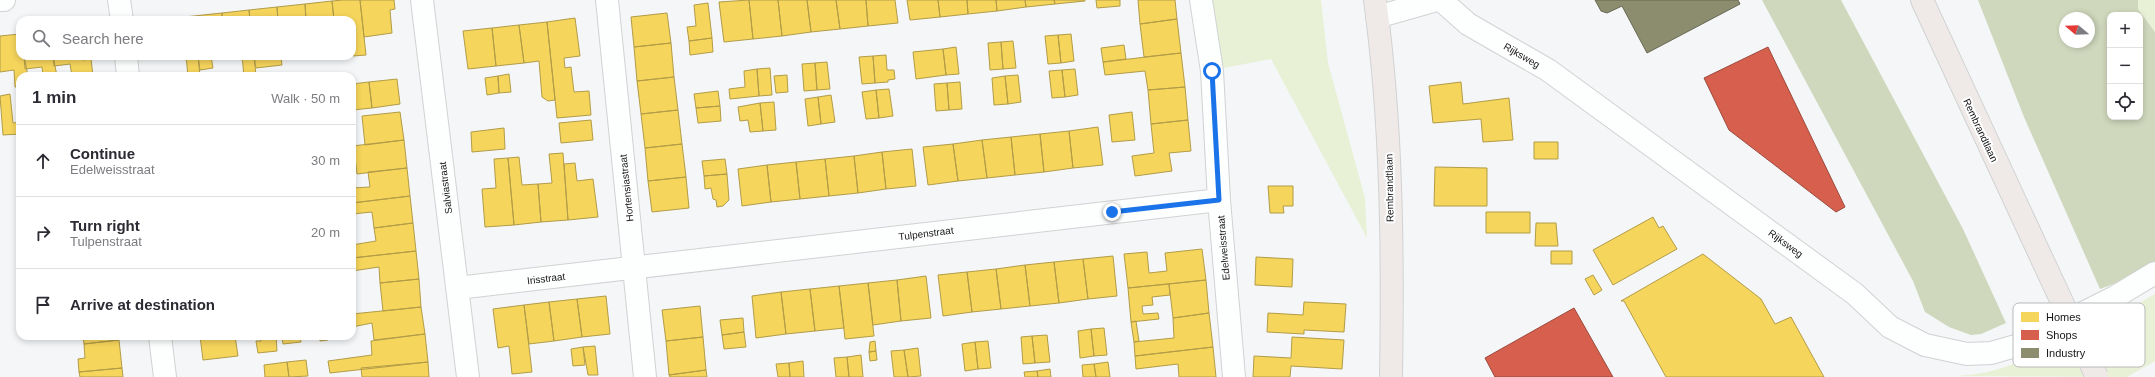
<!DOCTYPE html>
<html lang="en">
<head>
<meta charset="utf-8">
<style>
	:root { --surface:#fff; --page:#f2f2f3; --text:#2b2b33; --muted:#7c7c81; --line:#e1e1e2 }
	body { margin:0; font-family:Helvetica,sans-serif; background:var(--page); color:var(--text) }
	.controls { position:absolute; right:12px; top:12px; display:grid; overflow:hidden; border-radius:8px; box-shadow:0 2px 6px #0003 }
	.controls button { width:36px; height:36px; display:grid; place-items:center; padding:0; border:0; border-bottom:1px solid var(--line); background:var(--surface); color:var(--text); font:20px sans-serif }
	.compass { position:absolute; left:2059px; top:12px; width:36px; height:36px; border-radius:50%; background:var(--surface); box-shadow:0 2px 6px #0003; rotate:289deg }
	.stop { position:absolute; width:12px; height:12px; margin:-9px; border:3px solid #1a73e8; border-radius:50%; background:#fff }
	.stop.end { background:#1a73e8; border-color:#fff; box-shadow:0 1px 4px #0008 }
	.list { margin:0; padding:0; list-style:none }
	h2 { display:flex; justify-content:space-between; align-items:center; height:52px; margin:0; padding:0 16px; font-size:17px }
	h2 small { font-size:13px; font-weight:400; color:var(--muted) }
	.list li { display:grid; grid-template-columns:26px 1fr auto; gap:12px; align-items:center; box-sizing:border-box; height:72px; padding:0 16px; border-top:1px solid var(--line) }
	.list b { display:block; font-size:15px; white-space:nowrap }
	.list p { margin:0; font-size:13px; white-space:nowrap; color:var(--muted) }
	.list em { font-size:13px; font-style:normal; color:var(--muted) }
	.icon { flex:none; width:22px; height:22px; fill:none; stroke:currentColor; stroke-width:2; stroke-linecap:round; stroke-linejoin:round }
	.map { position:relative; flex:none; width:2155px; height:377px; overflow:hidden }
	.search { position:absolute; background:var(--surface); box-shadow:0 2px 6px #0003; left:16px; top:16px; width:340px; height:44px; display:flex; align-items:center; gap:10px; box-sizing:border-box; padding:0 14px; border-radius:12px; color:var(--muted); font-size:15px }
	.panel { position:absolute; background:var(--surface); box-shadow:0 2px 6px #0003; left:16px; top:72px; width:340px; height:268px; border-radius:12px }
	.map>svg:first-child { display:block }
	.green { fill:#e8f1d6 }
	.forest { fill:#cfd7bc; fill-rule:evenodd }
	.homes { fill:#f6d55c; stroke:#b29c47 }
	.shops { fill:#d6604d; stroke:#9c4a3d }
	.industry { fill:#8c8c6e; stroke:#686954 }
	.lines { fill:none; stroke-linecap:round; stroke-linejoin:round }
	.minor-casing { stroke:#d0d2d3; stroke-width:24 }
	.major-casing { stroke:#d1d2d3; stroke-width:24 }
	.minor { stroke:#fdfefe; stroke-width:22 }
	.major { stroke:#efeae8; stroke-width:22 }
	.major-bridge-casing { stroke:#d1d2d3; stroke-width:24; stroke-linecap:butt }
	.major-bridge { stroke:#efeae8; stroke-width:22 }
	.route { stroke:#1a73e8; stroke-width:5 }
	.labels { text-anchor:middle; stroke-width:4; stroke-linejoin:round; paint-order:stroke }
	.street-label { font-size:10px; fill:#151617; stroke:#fff }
	.key { fill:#fff; stroke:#b9b9b9; stroke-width:1 }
	.key-label { font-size:11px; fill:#151617 }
</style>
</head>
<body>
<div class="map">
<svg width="2155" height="377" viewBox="0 0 2155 377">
	<rect width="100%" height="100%" fill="#f4f6f8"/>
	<path class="green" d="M1209,0H1321L1328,63L1365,198L1367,238L1271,59L1218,69Z
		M2138,0H2155V32L2138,9Z
		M2155,294V361L2127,377L1955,376C2000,375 2036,355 2076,335C2103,322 2129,309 2155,294Z"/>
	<path class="forest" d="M1762,0H1841L1963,229L2006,323L1981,334L1971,335L1949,327L1925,312L1913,281Z
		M1978,0H2138V9L2155,32V261L2116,283L2100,289L2024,117ZM2110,15H2140V117H2110ZM2065,18H2089V42H2065Z"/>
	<path class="homes" d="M343,0H360L366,55L353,56L352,20H334L332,1Z
		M360,0H394L395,9L390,10L392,33L364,37Z
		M749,0H778L782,36L753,39Z
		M749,0L753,39L724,42L719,2Z
		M778,0H807L811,32L782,36Z
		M807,0H836L840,29L811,32Z
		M836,0H866L868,26L840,29Z
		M866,0H895L898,23L868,26Z
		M907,0H938L940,17L910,20Z
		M938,0H967L968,14L940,17Z
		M967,0H996L997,11L968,14Z
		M996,0H1025L1026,7L997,11Z
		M1025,0H1054L1055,4L1026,7Z
		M1054,0H1085V1L1055,4Z
		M1096,0H1120V6L1097,8Z
		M1138,0H1175L1177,19L1140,24Z
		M332,1L334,20H306L305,4Z
		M708,3L712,38L689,41L687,27L696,26L694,5Z
		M305,4L306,20H278L277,7Z
		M277,7L278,20H250L249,10Z
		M249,10L250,20H222V13Z
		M222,13V20H194V16Z
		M667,13L671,43L634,47L631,17Z
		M194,16V20H165V19Z
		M575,18L580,56L564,58L565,68L571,67L574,92L589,91L591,115L557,118L547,22Z
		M1177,19L1181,53L1144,57L1140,24Z
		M547,22L555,100L548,101L542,97L539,61L524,63L519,25Z
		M519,25L524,63L496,66L492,28Z
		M492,28L496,66L468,69L463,31Z
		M20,34V56H24L28,76H20V87H15L14,70L0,72V36Z
		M1071,34L1074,61L1061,63L1058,35Z
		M1058,35L1061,63L1048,64L1045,36Z
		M712,38L713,52L690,55L689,41Z
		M1013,41L1016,68L1003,69L1001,42Z
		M1001,42L1003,69L990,70L988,43Z
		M671,43L674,77L637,81L634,47Z
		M1124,45L1126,59L1103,62L1101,48Z
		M956,47L959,74L946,75L943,49Z
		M943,49L946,75L916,79L913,52Z
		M1181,53L1185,87L1148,90L1145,71L1105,75L1103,62Z
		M886,55L887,70H894L895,79L888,80V82L875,83L873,56Z
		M24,56H53L57,76H43L42,67L25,69Z
		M53,56H83V60L91,59L93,76H72L70,64L54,66Z
		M186,56H198L200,76H188Z
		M198,56H211L213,68L200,70Z
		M242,56H254L256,76H244Z
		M254,56H281L282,65L256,68Z
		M873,56L875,83L862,84L859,57Z
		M827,62L830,89L817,90L815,63Z
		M815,63L817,90L804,91L802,64Z
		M770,68L772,95L759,96L757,69Z
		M757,69L759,96L730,99L729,89L745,87L744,71Z
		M1075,69L1078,95L1065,97L1062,70Z
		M1062,70L1065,97L1052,98L1049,71Z
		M509,74L511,92L499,93L498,76Z
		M787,75L788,92L776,93L774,76Z
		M1018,75L1021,102L1008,104L1005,76Z
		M498,76L499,93L487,95L485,78Z
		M1005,76L1008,104L994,105L992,78Z
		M674,77L678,110L641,114L637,81Z
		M397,79L400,104L372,108L369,82Z
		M369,82L372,108L352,110V84Z
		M960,82L962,109L949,110L947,83Z
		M1461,82L1463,104L1509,98L1513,140L1483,142L1481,119L1433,123L1429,86Z
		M947,83L949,110L936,111L934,84Z
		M1185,87L1188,120L1151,124L1148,90Z
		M889,89L893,116L879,118L876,90Z
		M876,90L879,118L866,119L862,92Z
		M718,91L720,106L696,108L694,94Z
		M10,94L13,123L20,122V134L3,135L0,96Z
		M831,95L835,122L821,124L818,97Z
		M818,97L821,124L808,126L805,99Z
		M774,102L776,130L763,131L760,103Z
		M760,103L763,131L750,132L748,120L740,121L738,107Z
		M720,106L721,121L698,123L696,108Z
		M678,110L682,144L645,148L641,114Z
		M400,112L404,140L365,145L362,116Z
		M1132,112L1135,140L1112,142L1109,115Z
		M591,120L593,140L561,143L559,123Z
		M1188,120L1191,151L1169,153L1172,171L1135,176L1132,156L1154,153L1151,124Z
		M1098,127L1103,165L1073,168L1069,131Z
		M504,128L505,149L472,152L471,132Z
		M1069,131L1073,168L1044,172L1040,134Z
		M1040,134L1044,172L1015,175L1011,137Z
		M1011,137L1015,175L987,178L982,140Z
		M404,140L407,168L357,174L355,158H352V146Z
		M982,140L987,178L958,181L953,144Z
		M1534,142H1558V159H1534Z
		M682,144L686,177L648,181L645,148Z
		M953,144L958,181L928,185L923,147Z
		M912,149L916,186L886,189L882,152Z
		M882,152L886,189L858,193L854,156Z
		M563,153L568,220L541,222L538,184L552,183L549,154Z
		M854,156L858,193L829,196L825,159Z
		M519,157L522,185L538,184L541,222L514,225L508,158Z
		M508,158L514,225L485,227L482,189L496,188L494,159Z
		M725,159L727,174L704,176L702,161Z
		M825,159L829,196L800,199L796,162Z
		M796,162L800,199L771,202L767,165Z
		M575,163L577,181L593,179L598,217L568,220L564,164Z
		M767,165L771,202L742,206L738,169Z
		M1435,167L1487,168V206H1434Z
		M407,168L410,196L352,203V188L370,187L368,172Z
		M727,174L729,200L723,206L717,207L716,200L713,199L711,188L705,189L704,176Z
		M686,177L689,208L652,212L648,181Z
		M1268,186H1293V206H1283L1284,213H1270Z
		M410,196L413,223L374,228L372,212L352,214V203Z
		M1486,212H1530V233H1486Z
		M1653,217L1659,228L1663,226L1677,249L1613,285L1593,250Z
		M413,223L416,251L352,258V245L376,241L374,228Z
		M1536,223H1556L1558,246H1535Z
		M1202,249L1206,280L1128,288L1124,254L1147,252L1149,273L1167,271L1165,253Z
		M416,251L419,279L380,283L379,267L352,271V258Z
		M1551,251H1572V264H1551Z
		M1703,254L1761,299L1775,324L1791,317L1824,377H1666L1624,301H1621Z
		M1113,256L1117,296L1088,299L1083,259Z
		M1256,257L1293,259L1292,287L1255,285Z
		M1083,259L1088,299L1059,303L1054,262Z
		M1054,262L1059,303L1030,306L1025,265Z
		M1025,265L1030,306L1001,309L996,269Z
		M996,269L1001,309L972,312L967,272Z
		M967,272L972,312L943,316L938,275Z
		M1593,275L1602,290L1594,295L1585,279Z
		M926,276L931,318L901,321L897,280Z
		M419,279L421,307L383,311L380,283Z
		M897,280L901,321L873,325L868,283Z
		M1206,280L1209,313L1173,318L1169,284Z
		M868,283L874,336L845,339L839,286Z
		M1169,284L1170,295L1152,297L1153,305L1142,306L1143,314L1158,313L1159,319L1131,322L1128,288Z
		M839,286L844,328L815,331L810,289Z
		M810,289L815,331L786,334L781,292Z
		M781,292L786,334L756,338L752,296Z
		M353,294L355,313L352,314V295Z
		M606,296L610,334L582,337L577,299Z
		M577,299L582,337L554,341L549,302Z
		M549,302L554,341L529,344L524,305Z
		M1304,302L1346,304L1344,332L1304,330V334L1267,332L1268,313L1303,315Z
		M524,305L532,372L512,374L509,346L498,348L493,309Z
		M700,306L703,337L666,341L662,310Z
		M421,307L425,334L374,340L372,323L352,327V314Z
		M1209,313L1213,347L1135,356L1134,342L1174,338L1173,318Z
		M743,318L744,332L722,335L720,320Z
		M1136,321L1139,341L1134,342L1131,322Z
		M1104,328L1107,355L1094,356L1091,329Z
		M1091,329L1094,356L1080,358L1078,331Z
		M744,332L746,347L724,349L722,335Z
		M425,334L428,362L330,373L328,361L372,355L371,341Z
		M1047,335L1050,362L1035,363L1032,336Z
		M83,336H119V340L84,344Z
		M200,336H235L238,356L203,360Z
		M260,336H276L277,351L258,353L256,341H261Z
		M282,336H300L301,342L283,344Z
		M319,336H327L328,340L320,341Z
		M1032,336L1035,363L1023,364L1021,337Z
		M703,337L706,370L669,375L666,341Z
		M1292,337L1344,340L1342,369L1291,366L1290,377H1253L1254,356L1291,358Z
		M119,340L122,368L79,372L78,359L85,358L84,344Z
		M875,341L876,351L869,352L870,342Z
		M988,341L991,368L978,369L975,342Z
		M975,342L978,369L965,371L962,344Z
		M595,346L598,375H588L583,347Z
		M583,347L585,365L573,366L571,349Z
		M1213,347L1216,377H1179L1178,364L1136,369L1135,356Z
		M918,348L921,376L908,377L904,350Z
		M904,350L908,377H894L891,351Z
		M876,351L877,360L870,361L869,352Z
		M861,355L863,377H849L847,357Z
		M847,357L849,377H836L834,358Z
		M306,360L308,376L289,377L287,362Z
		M803,361L804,377H790L789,363Z
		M287,362L289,377H265L264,365Z
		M428,362L429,377H362L361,368Z
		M1108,362L1110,377H1096L1094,364Z
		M789,363L790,377H778L776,364Z
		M1094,364L1096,377H1083L1082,365Z
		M122,368L123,377H80L79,372Z
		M1050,369L1051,377H1038L1037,371Z
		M706,370L707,377H670L669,375Z
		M1037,371L1038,377H1025L1024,372Z"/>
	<path class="shops" d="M1768,47L1845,207L1836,212L1729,130L1704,78Z
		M1574,308L1613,377H1495L1485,358Z"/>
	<path class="industry" d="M1595,0H1738L1740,4L1647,53L1622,6L1607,13L1601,11Z"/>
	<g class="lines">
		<defs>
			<path id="minor" d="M0,0H4
				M119,0L122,20
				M422,0L468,377
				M607,0L645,377
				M1201,0L1212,71L1219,200L1234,377
				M1441,0L1468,24L1548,70L1855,294L1890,327L1925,345L1967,354L1991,353L2019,345L2115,297L2155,273
				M1377,17L1437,0
				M126,56L128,76
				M457,288L1219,200
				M160,336L165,377"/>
			<path id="major" d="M1375,0C1392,125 1393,251 1391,377
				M1922,0L2042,259"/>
		</defs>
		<use href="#minor" class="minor-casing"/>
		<use href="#major" class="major-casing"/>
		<use href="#minor" class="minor"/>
		<use href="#major" class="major"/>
		<defs>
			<path id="major-bridge" d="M2042,259L2097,377"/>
		</defs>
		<use href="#major-bridge" class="major-bridge-casing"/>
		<use href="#major-bridge" class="major-bridge"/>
	</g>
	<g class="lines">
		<path class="route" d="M1112,212L1219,200L1212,71"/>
	</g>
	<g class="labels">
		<g class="street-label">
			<text transform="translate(1522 55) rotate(30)" y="4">Rijksweg</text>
			<text transform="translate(1981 130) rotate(65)" y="4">Rembrandtlaan</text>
			<text transform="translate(445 188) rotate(-97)" y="4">Salviastraat</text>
			<text transform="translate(626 188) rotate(-96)" y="4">Hortensiastraat</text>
			<text transform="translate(1389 188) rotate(-91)" y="4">Rembrandtlaan</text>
			<text transform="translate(926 233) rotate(-7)" y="4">Tulpenstraat</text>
			<text transform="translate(1786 243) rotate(36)" y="4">Rijksweg</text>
			<text transform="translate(1223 248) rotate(-95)" y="4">Edelweisstraat</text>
			<text transform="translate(546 278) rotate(-7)" y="4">Irisstraat</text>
		</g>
	</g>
	<rect x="2013" y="303" width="132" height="64" rx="6" class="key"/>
	<rect x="2021" y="312" width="18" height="10" fill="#f6d55c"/>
	<rect x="2021" y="330" width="18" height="10" fill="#d6604d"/>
	<rect x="2021" y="348" width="18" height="10" fill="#8c8c6e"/>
	<g class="key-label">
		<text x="2046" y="321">Homes</text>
		<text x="2046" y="339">Shops</text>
		<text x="2046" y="357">Industry</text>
	</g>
</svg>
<div class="controls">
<button>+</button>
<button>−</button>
<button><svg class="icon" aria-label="locate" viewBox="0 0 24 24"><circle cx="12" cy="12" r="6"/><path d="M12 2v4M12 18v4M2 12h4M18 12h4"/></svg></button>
</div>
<svg class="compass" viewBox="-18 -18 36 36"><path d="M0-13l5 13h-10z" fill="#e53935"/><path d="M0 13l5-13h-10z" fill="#7c7c81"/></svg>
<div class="stop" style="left:1212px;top:71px"></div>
<div class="stop end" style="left:1112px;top:212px"></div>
<div class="search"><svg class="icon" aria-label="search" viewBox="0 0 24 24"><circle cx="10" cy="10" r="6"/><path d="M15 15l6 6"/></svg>Search here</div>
<section class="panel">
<h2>1 min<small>Walk · 50 m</small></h2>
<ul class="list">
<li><svg class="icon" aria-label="ahead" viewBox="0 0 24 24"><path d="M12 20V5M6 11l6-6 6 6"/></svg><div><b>Continue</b><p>Edelweisstraat</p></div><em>30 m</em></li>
<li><svg class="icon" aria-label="right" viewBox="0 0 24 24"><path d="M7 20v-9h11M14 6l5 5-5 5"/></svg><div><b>Turn right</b><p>Tulpenstraat</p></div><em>20 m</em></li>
<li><svg class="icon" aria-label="arrive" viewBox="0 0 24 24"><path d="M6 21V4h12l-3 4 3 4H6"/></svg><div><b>Arrive at destination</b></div></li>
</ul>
</section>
</div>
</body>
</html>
